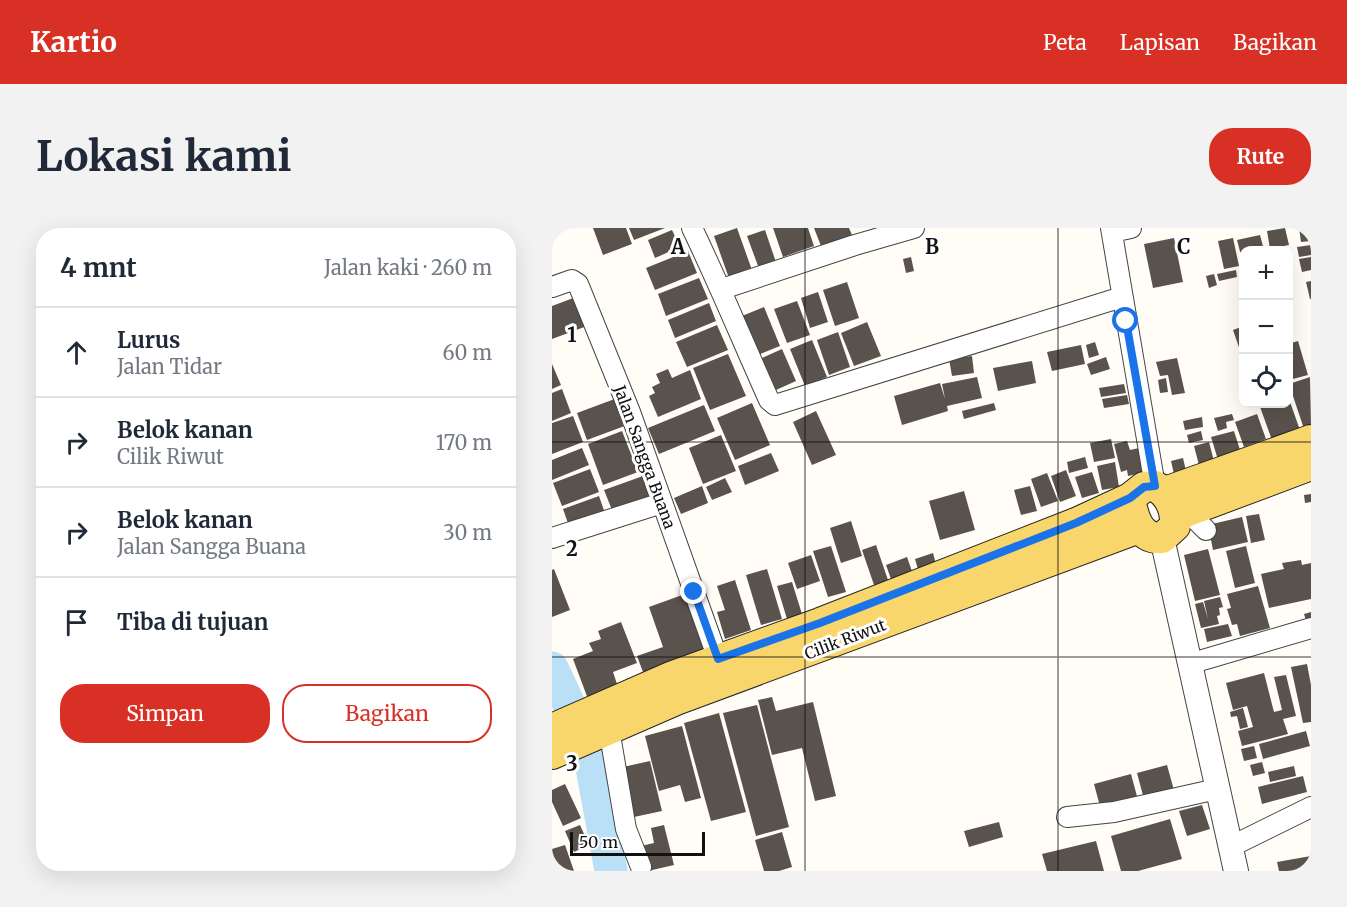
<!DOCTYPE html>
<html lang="id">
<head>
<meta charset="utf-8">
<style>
	:root { --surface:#fff; --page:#f2f2f3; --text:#1f2937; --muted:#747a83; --line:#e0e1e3; --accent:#d93025 }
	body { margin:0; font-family:Merriweather,serif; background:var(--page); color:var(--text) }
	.controls { position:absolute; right:18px; top:18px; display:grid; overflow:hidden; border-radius:12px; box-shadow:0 6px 24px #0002 }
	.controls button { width:54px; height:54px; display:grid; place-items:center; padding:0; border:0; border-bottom:2px solid var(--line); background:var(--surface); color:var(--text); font:30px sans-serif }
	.scale { position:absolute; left:18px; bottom:15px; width:135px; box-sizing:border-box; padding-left:6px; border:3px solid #111; border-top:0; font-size:16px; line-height:21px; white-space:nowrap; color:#111; -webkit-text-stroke:4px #fff; paint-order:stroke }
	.stop { position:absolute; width:18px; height:18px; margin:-14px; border:4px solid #1a73e8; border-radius:50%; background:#fff }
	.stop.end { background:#1a73e8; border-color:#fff; box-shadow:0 2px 6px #0008 }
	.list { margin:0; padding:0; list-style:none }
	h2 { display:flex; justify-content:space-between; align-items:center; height:78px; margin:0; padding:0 24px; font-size:26px }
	h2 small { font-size:20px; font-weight:400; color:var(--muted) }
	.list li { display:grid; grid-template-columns:39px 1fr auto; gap:18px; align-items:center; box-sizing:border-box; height:90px; padding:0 24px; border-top:2px solid var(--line) }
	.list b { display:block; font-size:22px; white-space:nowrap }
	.list p { margin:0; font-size:20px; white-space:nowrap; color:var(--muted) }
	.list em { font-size:20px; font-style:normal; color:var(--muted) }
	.actions { display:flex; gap:12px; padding:18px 24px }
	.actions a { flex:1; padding:14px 0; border:2px solid var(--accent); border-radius:24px; text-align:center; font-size:21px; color:var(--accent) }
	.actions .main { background:var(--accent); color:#fff }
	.icon { flex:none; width:33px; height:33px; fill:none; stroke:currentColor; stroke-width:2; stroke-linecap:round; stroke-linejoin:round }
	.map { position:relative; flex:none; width:759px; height:643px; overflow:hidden; border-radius:24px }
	header { display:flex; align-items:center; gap:36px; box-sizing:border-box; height:84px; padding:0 30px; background:var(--accent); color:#fff }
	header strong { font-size:28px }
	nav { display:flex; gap:33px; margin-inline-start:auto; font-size:21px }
	.intro { display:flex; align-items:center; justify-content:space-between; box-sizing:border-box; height:144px; padding:0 36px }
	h1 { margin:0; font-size:42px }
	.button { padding:15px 27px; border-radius:24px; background:var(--accent); color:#fff; font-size:21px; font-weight:700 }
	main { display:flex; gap:36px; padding:0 36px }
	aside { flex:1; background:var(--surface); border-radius:24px; box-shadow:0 6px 24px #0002 }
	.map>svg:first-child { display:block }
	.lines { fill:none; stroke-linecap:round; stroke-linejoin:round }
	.river { stroke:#b9e0f7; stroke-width:33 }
	.building { fill:#5a524d }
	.minor-casing { stroke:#444; stroke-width:22 }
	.tertiary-casing { stroke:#444; stroke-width:26 }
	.primary-casing { stroke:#222; stroke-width:32 }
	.minor { stroke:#fff; stroke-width:20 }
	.tertiary { stroke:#fff; stroke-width:24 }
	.primary { stroke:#f9d66b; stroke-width:30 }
	.route { stroke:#1a73e8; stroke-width:8 }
	.grid { fill:none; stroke:#111; stroke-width:1.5; stroke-opacity:0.55 }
	.labels { text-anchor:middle; stroke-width:6; stroke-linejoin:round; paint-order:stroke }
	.street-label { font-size:16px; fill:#111; stroke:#fff }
	.grid-label { font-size:20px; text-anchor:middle; font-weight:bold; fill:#111; stroke:#fff; stroke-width:6; stroke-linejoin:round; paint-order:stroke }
</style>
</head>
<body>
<header>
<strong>Kartio</strong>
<nav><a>Peta</a><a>Lapisan</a><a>Bagikan</a></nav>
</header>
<div class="intro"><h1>Lokasi kami</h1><a class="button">Rute</a></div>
<main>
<aside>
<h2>4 mnt<small>Jalan kaki · 260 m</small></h2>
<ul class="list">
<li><svg class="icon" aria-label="ahead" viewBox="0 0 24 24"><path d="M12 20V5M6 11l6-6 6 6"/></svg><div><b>Lurus</b><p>Jalan Tidar</p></div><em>60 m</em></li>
<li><svg class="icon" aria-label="right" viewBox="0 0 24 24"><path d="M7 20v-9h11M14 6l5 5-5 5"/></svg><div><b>Belok kanan</b><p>Cilik Riwut</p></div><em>170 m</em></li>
<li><svg class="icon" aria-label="right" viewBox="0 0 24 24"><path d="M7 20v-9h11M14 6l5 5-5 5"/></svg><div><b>Belok kanan</b><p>Jalan Sangga Buana</p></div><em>30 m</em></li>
<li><svg class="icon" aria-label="arrive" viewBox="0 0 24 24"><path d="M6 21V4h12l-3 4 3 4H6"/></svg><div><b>Tiba di tujuan</b></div></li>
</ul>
<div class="actions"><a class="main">Simpan</a><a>Bagikan</a></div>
</aside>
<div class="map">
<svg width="759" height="643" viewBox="0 0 759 643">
	<rect width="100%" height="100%" fill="#fffdf5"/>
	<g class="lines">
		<path class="river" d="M0,440L22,487L40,540L59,643"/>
	</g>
	<path class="building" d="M41,0H74L80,16L51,27Z
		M77,0H113L82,12Z
		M185,0L201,45L178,53L162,8Z
		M221,0H256L262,18L231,29Z
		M262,0H297L300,7L269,18Z
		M733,0L737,17L718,21L715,3Z
		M747,0H759V13L749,14Z
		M120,2L128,19L103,30L96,12Z
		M213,2L226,40L209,46L195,8Z
		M708,7L712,22H692L691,35L685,12Z
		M622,10L631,54L601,60L592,16Z
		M681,10L687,38L672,41L666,13Z
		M759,17V27L747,29L745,19Z
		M136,23L145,45L103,62L94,40Z
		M359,29L362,43L354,45L351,31Z
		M759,29V42L750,44L747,31Z
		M684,42L685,49L667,53L665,46Z
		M662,46L665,57L657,60L654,48Z
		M147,50L156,71L114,88L106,66Z
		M759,53V71H758L754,54Z
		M295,54L307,90L283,98L271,62Z
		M266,64L276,94L258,100L249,70Z
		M24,69L35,98L0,111V78Z
		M245,73L258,107L235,115L222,81Z
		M157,75L164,93L123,110L116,92Z
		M212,79L228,118L206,127L190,88Z
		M315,94L329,128L302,138L289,105Z
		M165,97L176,122L135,139L124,114Z
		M692,98V131H691L681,102Z
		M286,104L298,139L277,147L265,112Z
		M260,112L275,149L253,158L238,121Z
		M746,113L756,147L737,152L736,116Z
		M543,114L547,127L537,130L534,117Z
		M529,117L533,136L500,143L495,124Z
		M230,121L244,153L224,162L210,130Z
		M176,126L194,168L158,182L141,140Z
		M420,128L422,145L400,148L397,131Z
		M554,129L558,141L539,147L535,136Z
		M625,130L633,165L620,167L616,147L608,148L604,134Z
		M480,133L484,155L446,163L441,140Z
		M0,136L9,157L0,161Z
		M116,141L120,150L138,142L149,171L106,189L97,168L103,165L100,159L108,155L104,146Z
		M425,149L430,170L395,178L396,183L350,197L342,168L388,155L393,171L390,156Z
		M758,149L759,198L752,201L737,156Z
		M614,150L616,164L608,165L606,152Z
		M572,156L574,165L549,169L547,160Z
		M10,161L19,185L0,193V165Z
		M575,167L577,176L552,180L550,171Z
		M68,169L78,196L35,212L25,185Z
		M737,171L749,205L721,215L707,176H736Z
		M200,175L218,217L183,232L165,190Z
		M442,175L444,182L412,191L410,183Z
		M152,177L163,203L107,226L96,200Z
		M264,183L284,227L260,237L241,194Z
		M680,186L682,192L674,194L675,200L666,203L662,190Z
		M705,186L714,211L692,219L683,194Z
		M21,188L31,214L0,226V195Z
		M650,189L651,199L633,202L631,193Z
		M70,203L86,244L51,257L36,216Z
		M649,203L651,212L637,215L635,207Z
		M682,203L690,228L667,235L659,209Z
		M169,207L184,243L151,256L137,220Z
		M559,211L563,230L542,234L538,215Z
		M575,213L578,222L587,220L594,244L576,248L575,242L569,244L562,216Z
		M657,214L663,237L648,241L642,218Z
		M30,220L37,237L0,252V232Z
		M219,225L227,243L193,257L186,238Z
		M533,229L536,240L517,245L515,234Z
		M631,230L634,243L622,246L619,233Z
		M563,234L567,259L550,262L545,238Z
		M38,241L47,264L10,278L1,255Z
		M514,242L524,268L508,274L499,248Z
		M540,244L547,265L530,270L523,249Z
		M495,245L506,273L489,279L479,251Z
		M91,248L100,273L62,287L52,262Z
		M173,250L180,264L160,272L154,259Z
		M150,258L156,275L129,286L122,270Z
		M478,258L485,283L469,287L462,262Z
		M412,263L423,302L388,312L377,273Z
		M759,266V274L753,275L752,267Z
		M47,268L54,288L18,301L11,281Z
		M707,286L713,312L699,315L694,288Z
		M690,289L696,314L661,322L656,297Z
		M299,293L310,328L289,335L278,300Z
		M324,317L336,352L322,357L310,322Z
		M279,318L294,364L276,369L261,323Z
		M694,318L703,355L683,360L674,323Z
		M656,321L668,367L643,373L632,327Z
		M381,325L385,340L367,345L363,331Z
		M259,327L268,353L245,361L236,335Z
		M355,329L361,346L340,354L334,337Z
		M749,332L750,337L759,335V371L717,380L709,346L732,341L730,335Z
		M2,341L18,382L0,389V342Z
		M215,341L230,391L209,397L194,347Z
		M183,352L199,402L173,411L165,384L173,382L165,358Z
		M240,354L250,386L235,391L225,358Z
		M706,358L718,400L688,408L685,396L680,397L675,381L679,380L675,366Z
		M133,366L157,429L94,452L85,428L111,419L97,379Z
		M668,369L671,379L667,380L668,387L665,388L667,396L649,400L643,376L651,374L656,391L652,373Z
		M759,384V399H756L752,386Z
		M69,394L85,435L61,444L66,459L36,471L21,431L41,423L37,415L49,411L46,403Z
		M676,396L680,408L655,414L652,401Z
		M755,436L759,457V494L751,495L739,439Z
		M712,445L722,484L730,482L722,449L734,447L744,488L731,491L736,506L690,518L686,503L701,499L695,478L681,482L674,455Z
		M220,469L224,483L261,474L284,568L263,573L250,520L220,527L206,472Z
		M205,477L237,599L204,608L171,485Z
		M691,480L696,499L688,501L685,488L679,489L678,484Z
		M167,485L194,584L159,593L132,495Z
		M130,498L149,570L133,574L128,557L107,563L93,508Z
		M754,503L758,518L711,531L707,516Z
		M702,518L705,530L692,533L689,521Z
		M98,533L110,583L82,589L71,539Z
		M710,534L713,545L701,548L698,537Z
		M615,537L623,566L593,575L585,545Z
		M742,538L744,548L718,554L716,544Z
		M579,546L586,572L549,582L542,556Z
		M751,548L755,564L710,576L706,559Z
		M13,556L29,590L11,598L0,574V562Z
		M650,577L658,601L635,608L627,583Z
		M618,591L630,631L586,643H569L559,608Z
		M447,594L451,609L417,619L412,603Z
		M28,597L37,617L22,624L13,603Z
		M112,597L122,637L96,643L89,618L102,615L99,600Z
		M230,604L240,639L227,643H212L203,612Z
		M544,613L552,643H495L490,626Z
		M13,617L22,643H0V621Z
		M759,628V643H727L725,634Z"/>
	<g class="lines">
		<defs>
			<path id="minor" d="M140,0C167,56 191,114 217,172L223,177L570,69
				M559,0L603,258
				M560,4L579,0
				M0,59L20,52L26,56L78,184L166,431
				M170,61L303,17L362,0
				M638,283L646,294L654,302
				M0,310L110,275
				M637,436L759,400
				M57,501L74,601L89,639
				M515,589L562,584L665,561
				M678,619L759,579"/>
			<path id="tertiary" d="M610,310L684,643"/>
			<path id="primary" d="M603,258C618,267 624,281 623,298L610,310C587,312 581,288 578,270L592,259Z
				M613,264L759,212
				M623,288L759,237
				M0,501L121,448L268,395L524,295L578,270
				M0,526L124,472L587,300"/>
		</defs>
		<use href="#minor" class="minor-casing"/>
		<use href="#tertiary" class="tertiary-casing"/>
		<use href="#primary" class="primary-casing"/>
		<use href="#minor" class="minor"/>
		<use href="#tertiary" class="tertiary"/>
		<use href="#primary" class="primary"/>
	</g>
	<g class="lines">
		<path class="route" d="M142,364L166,431L268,395L524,295L578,270L592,259L603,258L574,93"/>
	</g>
	<path class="grid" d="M253,0V643M506,0V643M0,214H759M0,429H759"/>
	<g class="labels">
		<g class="street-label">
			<text transform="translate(93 229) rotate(70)" y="6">Jalan Sangga Buana</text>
			<text transform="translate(293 411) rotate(-21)" y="6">Cilik Riwut</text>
		</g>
	</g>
	<g class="grid-label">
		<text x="126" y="26">A</text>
		<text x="380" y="26">B</text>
		<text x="632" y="26">C</text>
		<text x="20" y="114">1</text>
		<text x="20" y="328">2</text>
		<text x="20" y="543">3</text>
	</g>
</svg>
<div class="controls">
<button>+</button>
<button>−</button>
<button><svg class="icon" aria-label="locate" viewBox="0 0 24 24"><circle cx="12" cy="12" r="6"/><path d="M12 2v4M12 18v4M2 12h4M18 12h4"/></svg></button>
</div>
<div class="scale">50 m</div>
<div class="stop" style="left:574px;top:93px"></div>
<div class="stop end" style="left:142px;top:364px"></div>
</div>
</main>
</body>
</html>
